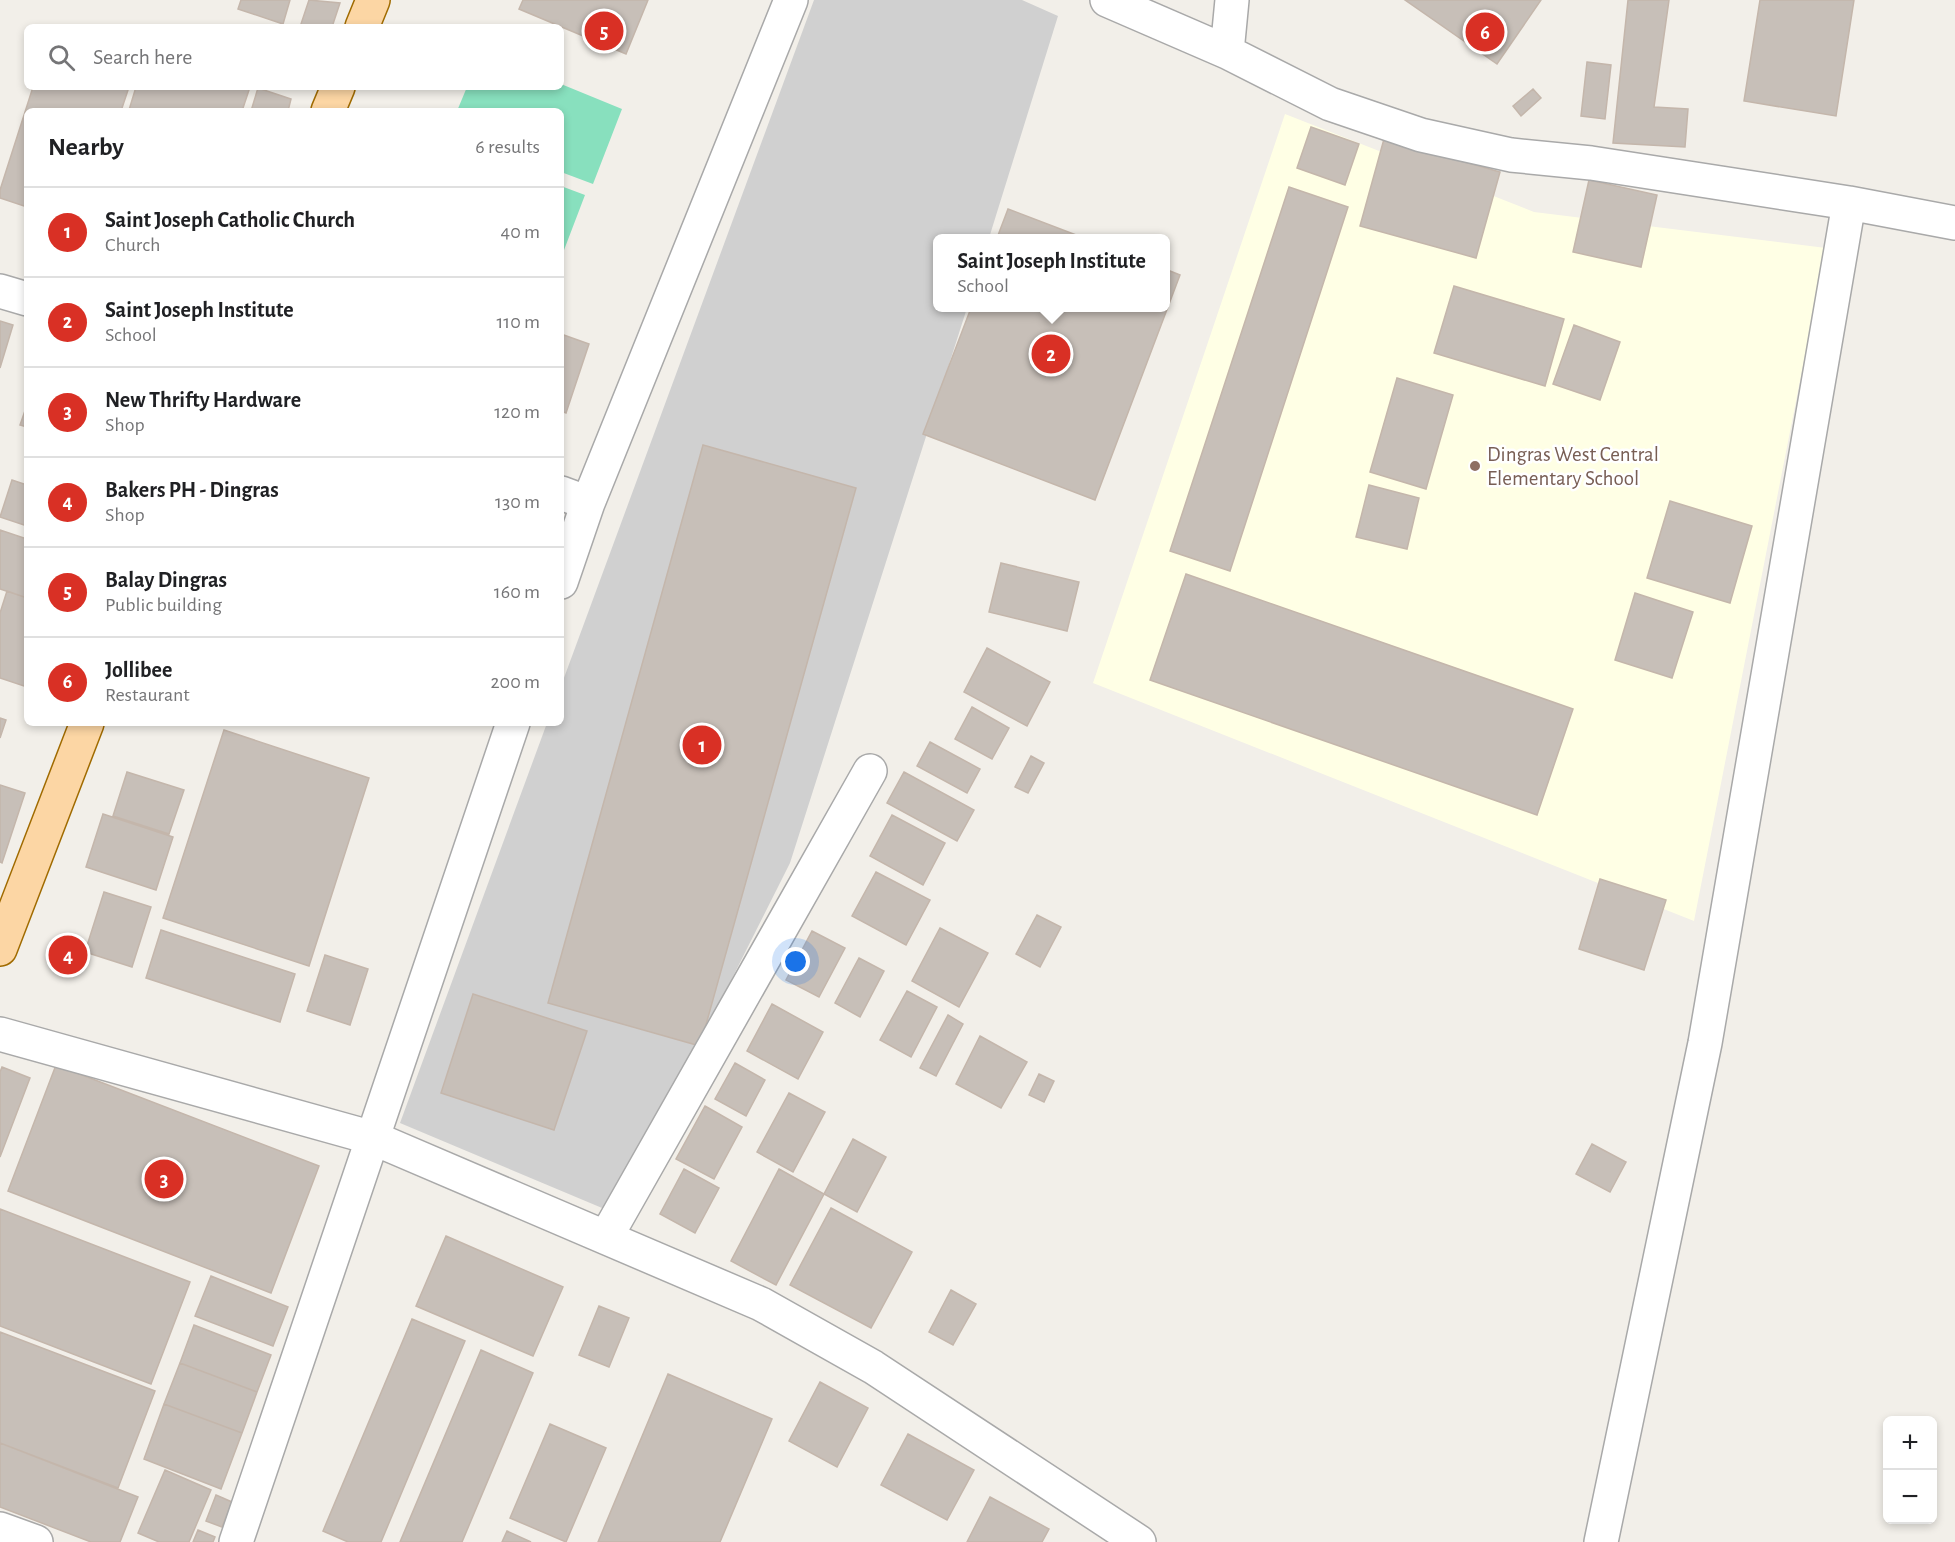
<!DOCTYPE html>
<html lang="en">
<head>
<meta charset="utf-8">
<style>
	:root { --surface:#fff; --page:#f2f2f2; --text:#202124; --muted:#757577; --line:#e0e0e0; --accent:#d93025 }
	body { margin:0; font-family:"Alegreya Sans",sans-serif; background:var(--page); color:var(--text) }
	.controls { position:absolute; right:18px; bottom:18px; display:grid; overflow:hidden; border-radius:9px; box-shadow:0 3px 9px #0003 }
	.controls button { width:54px; height:54px; display:grid; place-items:center; padding:0; border:0; border-bottom:2px solid var(--line); background:var(--surface); color:var(--text); font:30px sans-serif }
	.you { position:absolute; left:796px; top:962px; width:21px; height:21px; margin:-15px; border:4px solid #fff; border-radius:50%; background:#1a73e8; box-shadow:0 0 0 9px #1a73e833 }
	.badge { display:grid; place-items:center; width:39px; height:39px; border-radius:50%; background:var(--accent); color:#fff; font-size:20px; font-weight:700 }
	.pin { position:absolute; translate:-50% -50%; border:3px solid #fff; box-shadow:0 2px 6px #0006 }
	.popup { position:absolute; left:933px; top:234px; width:237px; height:78px; box-sizing:border-box; display:grid; place-content:center; border-radius:9px; background:var(--surface); filter:drop-shadow(0 2px 4px #0005); font-size:20px; white-space:nowrap; color:var(--muted) }
	.popup b { font-size:22px; color:var(--text) }
	.popup::after { content:''; position:absolute; left:50%; top:100%; margin-left:-12px; border:12px solid transparent; border-top-color:var(--surface) }
	.list { margin:0; padding:0; list-style:none }
	h2 { display:flex; justify-content:space-between; align-items:center; height:78px; margin:0; padding:0 24px; font-size:26px }
	h2 small { font-size:20px; font-weight:400; color:var(--muted) }
	.list li { display:grid; grid-template-columns:39px 1fr auto; gap:18px; align-items:center; box-sizing:border-box; height:90px; padding:0 24px; border-top:2px solid var(--line) }
	.list b { display:block; font-size:22px; white-space:nowrap }
	.list p { margin:0; font-size:20px; white-space:nowrap; color:var(--muted) }
	.list em { font-size:20px; font-style:normal; color:var(--muted) }
	.icon { flex:none; width:33px; height:33px; fill:none; stroke:currentColor; stroke-width:2; stroke-linecap:round; stroke-linejoin:round }
	.map { position:relative; flex:none; width:1955px; height:1542px; overflow:hidden }
	.search { position:absolute; background:var(--surface); box-shadow:0 3px 9px #0003; left:24px; top:24px; width:540px; height:66px; display:flex; align-items:center; gap:15px; box-sizing:border-box; padding:0 21px; border-radius:9px; color:var(--muted); font-size:22px }
	.panel { position:absolute; background:var(--surface); box-shadow:0 3px 9px #0003; left:24px; top:108px; width:540px; height:618px; border-radius:9px }
	.map>svg:first-child { display:block }
	.education { fill:#ffffe5 }
	.religious { fill:#d0d0d0 }
	.pitch { fill:#88e0be }
	.building { fill:#c7bfb8; stroke:#c4b6ab; stroke-width:1.5 }
	.lines { fill:none; stroke-linecap:round; stroke-linejoin:round }
	.street-casing { stroke:#a9a9a9; stroke-width:36 }
	.primary-casing { stroke:#a06b00; stroke-width:36 }
	.street { stroke:#fff; stroke-width:33 }
	.primary { stroke:#fcd6a4; stroke-width:33 }
	.education-dot { fill:#8d6e63; stroke:#fff; stroke-width:2 }
	.labels { text-anchor:middle; stroke-width:5; stroke-linejoin:round; paint-order:stroke }
	.education-label { font-size:21px; fill:#785e54; stroke:#fff; text-anchor:start }
</style>
</head>
<body>
<div class="map">
<svg width="1955" height="1542" viewBox="0 0 1955 1542">
	<rect width="100%" height="100%" fill="#f2efe9"/>
	<path class="education" d="M1285,114L1534,212L1826,248L1694,921L1093,683Z"/>
	<path class="religious" d="M814,0H1022L1058,16L989,238H937V308H967L790,863L614,1213L400,1123L547,723H561V686Z"/>
	<path class="pitch" d="M561,84L622,109L593,184L561,172V111H457L467,87H561Z
		M561,186L585,195L561,258Z"/>
	<path class="building" d="M241,0H290L283,24L238,9Z
		M309,0L340,3L332,27H300Z
		M523,0H648L626,54L519,9Z
		M1405,0H1541L1497,64Z
		M1628,0H1669L1654,107L1688,109L1685,147L1613,143Z
		M1760,0H1854L1836,116L1744,101Z
		M1587,62L1611,65L1605,119L1581,116Z
		M33,87H129L121,111H27V207L0,198V190Z
		M136,87H250L242,111H132L129,110Z
		M258,88L291,99L288,111H251Z
		M1533,89L1541,98L1521,116L1513,106Z
		M1311,127L1359,144L1345,185L1297,168Z
		M1384,139L1500,172L1476,258L1360,226Z
		M1589,180L1657,195L1641,267L1573,252Z
		M1289,187L1348,207L1230,571L1170,551Z
		M1008,209L1084,238H997Z
		M1165,269L1180,275L1095,500L923,434L971,308H1165Z
		M1454,286L1564,319L1545,386L1434,353Z
		M0,321L13,325L0,368Z
		M1574,325L1620,342L1600,400L1553,384Z
		M561,334L589,344L566,413L561,411Z
		M1397,378L1453,395L1426,489L1370,472Z
		M27,405V427L20,425Z
		M703,445L856,488L700,1046L548,1003Z
		M12,480L27,485V526L0,517Z
		M1369,485L1419,498L1407,549L1356,537Z
		M1670,501L1752,526L1730,603L1647,578Z
		M0,530L27,539V598L0,589Z
		M1001,563L1079,582L1067,631L989,612Z
		M1186,574L1573,709L1537,815L1150,680Z
		M7,591L27,598V687L0,678V613Z
		M1635,593L1693,612L1672,678L1615,660Z
		M987,648L1050,682L1027,726L964,692Z
		M972,707L1009,728L992,759L955,739Z
		M0,718L6,720L0,738Z
		M224,730L369,778L309,966L163,918Z
		M930,742L980,769L967,793L917,766Z
		M1031,756L1044,763L1028,793L1015,787Z
		M127,772L184,790L169,834L113,816Z
		M904,772L974,810L957,841L887,803Z
		M0,785L25,793L2,863L0,862Z
		M103,814L173,837L156,890L86,867Z
		M892,815L945,843L923,885L870,856Z
		M876,872L930,900L906,945L852,916Z
		M1600,879L1666,900L1644,970L1579,949Z
		M104,892L151,907L132,967L85,952Z
		M1037,915L1061,927L1040,967L1016,954Z
		M940,928L988,953L959,1007L912,981Z
		M161,930L295,974L280,1022L146,978Z
		M812,931L845,948L819,997L786,980Z
		M325,955L368,969L350,1025L307,1011Z
		M859,958L884,971L860,1017L835,1003Z
		M907,991L937,1007L911,1057L880,1040Z
		M473,994L587,1031L554,1130L441,1093Z
		M772,1004L823,1032L798,1079L747,1051Z
		M948,1015L963,1024L936,1076L920,1068Z
		M980,1036L1027,1062L1001,1108L956,1084Z
		M735,1063L765,1080L746,1116L715,1099Z
		M56,1065L319,1166L271,1293L8,1191Z
		M2,1067L30,1078L0,1157V1072Z
		M1039,1074L1054,1081L1044,1102L1029,1095Z
		M789,1093L825,1112L793,1172L757,1152Z
		M705,1106L742,1127L714,1179L676,1159Z
		M853,1139L886,1157L857,1212L824,1194Z
		M1592,1144L1626,1162L1610,1192L1576,1174Z
		M684,1169L719,1188L695,1233L660,1214Z
		M779,1169L824,1194L776,1285L731,1261Z
		M831,1208L912,1252L871,1328L790,1285Z
		M0,1209L190,1282L151,1384L0,1326Z
		M446,1236L563,1287L533,1356L416,1306Z
		M211,1276L288,1307L273,1346L195,1316Z
		M951,1290L976,1304L953,1345L929,1332Z
		M599,1306L629,1318L609,1367L579,1355Z
		M412,1319L465,1341L381,1542H348L323,1531Z
		M194,1325L271,1355L257,1392L180,1363Z
		M0,1332L155,1391L118,1488L0,1443Z
		M481,1350L533,1373L462,1542H400Z
		M180,1363L257,1392L242,1433L164,1404Z
		M668,1374L772,1419L720,1542H598Z
		M820,1382L868,1408L837,1467L789,1441Z
		M164,1404L242,1433L221,1489L144,1459Z
		M550,1424L606,1448L566,1542L510,1518Z
		M908,1434L974,1470L947,1520L881,1485Z
		M0,1443L138,1497L120,1542H91L0,1507Z
		M165,1470L211,1490L189,1542H159L138,1533Z
		M216,1495L232,1502L222,1527L206,1521Z
		M990,1497L1049,1529L1042,1542H967Z
		M198,1530L215,1537L213,1542H193Z
		M507,1531L531,1542H502Z"/>
	<g class="lines">
		<defs>
			<path id="street" d="M1107,0L1227,52L1330,104L1421,135L1511,155L1591,163L1849,203L1955,223
				M1227,52L1232,0
				M0,291L27,299
				M561,493L588,503
				M561,582L588,503L791,0
				M0,1034L373,1138L761,1304L873,1367L1139,1542
				M606,1237L870,771
				M0,1529L36,1542
				M236,1542L513,723
				M1601,1542L1705,1043L1849,203"/>
			<path id="primary" d="M362,27L373,0
				M328,111L338,87
				M0,949L87,723"/>
		</defs>
		<use href="#street" class="street-casing"/>
		<use href="#primary" class="primary-casing"/>
		<use href="#street" class="street"/>
		<use href="#primary" class="primary"/>
	</g>
	<circle class="education-dot" cx="1475" cy="466" r="6"/>
	<g class="labels">
		<g class="education-label">
			<text x="1487" y="461">Dingras West Central<tspan x="1487" dy="24">Elementary School</tspan></text>
		</g>
	</g>
</svg>
<div class="controls">
<button>+</button>
<button>−</button>
</div>
<div class="you"></div>
<div class="pin badge" style="left:702px;top:745px">1</div>
<div class="pin badge" style="left:1051px;top:354px">2</div>
<div class="popup"><b>Saint Joseph Institute</b>School</div>
<div class="pin badge" style="left:164px;top:1179px">3</div>
<div class="pin badge" style="left:68px;top:955px">4</div>
<div class="pin badge" style="left:604px;top:31px">5</div>
<div class="pin badge" style="left:1485px;top:32px">6</div>
<div class="search"><svg class="icon" aria-label="search" viewBox="0 0 24 24"><circle cx="10" cy="10" r="6"/><path d="M15 15l6 6"/></svg>Search here</div>
<section class="panel">
<h2>Nearby<small>6 results</small></h2>
<ul class="list">
<li><span class="badge">1</span><div><b>Saint Joseph Catholic Church</b><p>Church</p></div><em>40 m</em></li>
<li><span class="badge">2</span><div><b>Saint Joseph Institute</b><p>School</p></div><em>110 m</em></li>
<li><span class="badge">3</span><div><b>New Thrifty Hardware</b><p>Shop</p></div><em>120 m</em></li>
<li><span class="badge">4</span><div><b>Bakers PH - Dingras</b><p>Shop</p></div><em>130 m</em></li>
<li><span class="badge">5</span><div><b>Balay Dingras</b><p>Public building</p></div><em>160 m</em></li>
<li><span class="badge">6</span><div><b>Jollibee</b><p>Restaurant</p></div><em>200 m</em></li>
</ul>
</section>
</div>
</body>
</html>
